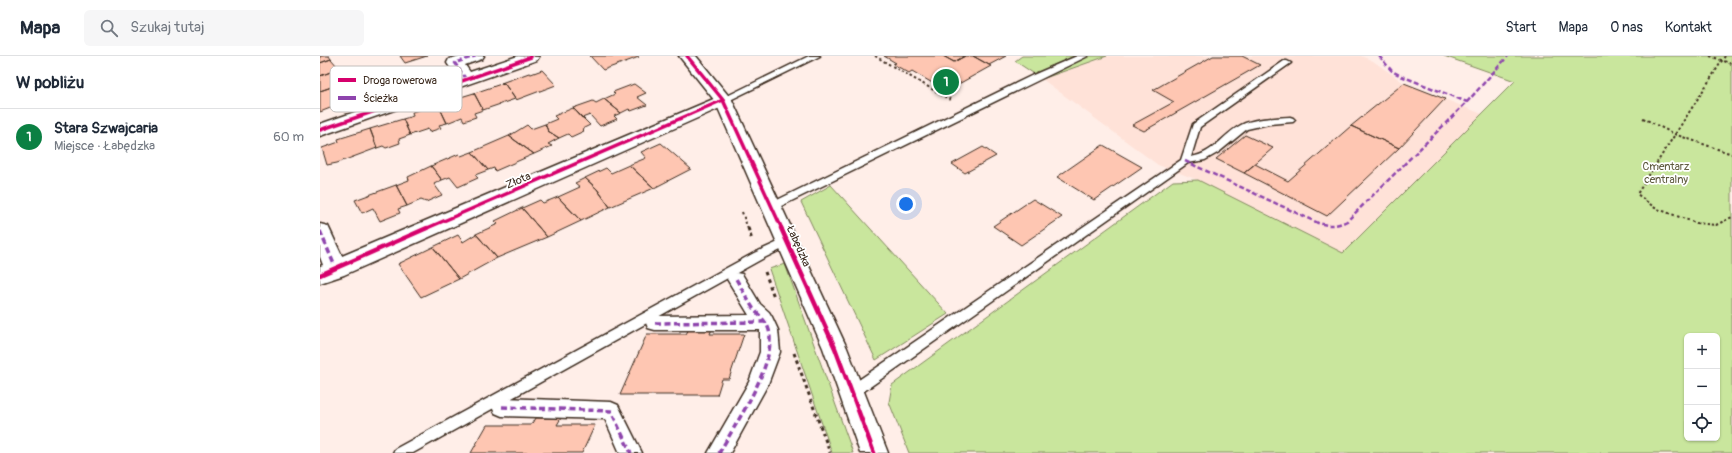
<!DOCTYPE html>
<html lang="pl">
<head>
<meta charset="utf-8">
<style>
	:root { --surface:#fff; --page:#f6f6f7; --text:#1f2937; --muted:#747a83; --line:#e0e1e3; --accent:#0b8043 }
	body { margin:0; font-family:Pangolin,sans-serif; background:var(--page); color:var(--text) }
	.controls { position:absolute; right:12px; bottom:12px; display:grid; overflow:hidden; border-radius:6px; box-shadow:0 1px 3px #0004 }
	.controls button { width:36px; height:36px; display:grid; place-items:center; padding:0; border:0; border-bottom:1px solid var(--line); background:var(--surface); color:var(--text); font:20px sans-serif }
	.you { position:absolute; left:586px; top:148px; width:14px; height:14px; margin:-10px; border:3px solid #fff; border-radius:50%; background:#1a73e8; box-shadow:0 0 0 6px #1a73e833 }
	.badge { display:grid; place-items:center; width:26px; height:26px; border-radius:50%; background:var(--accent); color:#fff; font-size:13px; font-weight:700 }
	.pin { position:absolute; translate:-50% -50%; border:2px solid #fff; box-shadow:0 1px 4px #0006 }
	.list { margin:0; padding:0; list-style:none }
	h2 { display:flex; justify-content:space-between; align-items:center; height:52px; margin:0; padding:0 16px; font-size:17px }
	h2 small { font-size:13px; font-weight:400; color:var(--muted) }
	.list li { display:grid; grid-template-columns:26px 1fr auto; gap:12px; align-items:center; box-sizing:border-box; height:56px; padding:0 16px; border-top:1px solid var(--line) }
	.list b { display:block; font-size:15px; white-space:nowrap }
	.list p { margin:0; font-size:13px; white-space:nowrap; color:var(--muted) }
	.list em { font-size:13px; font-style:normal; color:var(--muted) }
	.icon { flex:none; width:22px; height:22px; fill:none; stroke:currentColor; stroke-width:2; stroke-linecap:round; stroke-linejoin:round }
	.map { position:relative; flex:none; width:1412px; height:397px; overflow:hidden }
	header { display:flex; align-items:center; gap:24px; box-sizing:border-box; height:56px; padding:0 20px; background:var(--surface); border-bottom:1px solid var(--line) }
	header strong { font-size:19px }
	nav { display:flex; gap:22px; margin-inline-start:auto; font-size:14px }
	.search { width:280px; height:36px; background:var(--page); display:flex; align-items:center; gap:10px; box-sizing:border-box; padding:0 14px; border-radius:6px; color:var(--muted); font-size:15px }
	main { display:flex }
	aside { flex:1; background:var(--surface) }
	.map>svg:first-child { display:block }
	.built { fill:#ffe2d8 }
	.green { fill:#c9e69d; stroke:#82885e; fill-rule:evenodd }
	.building { fill:#fec6b2; stroke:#3b2a1e }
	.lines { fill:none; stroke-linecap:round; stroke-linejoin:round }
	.service-casing { stroke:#3b2a1e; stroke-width:3 }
	.pedestrian-casing { stroke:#3b2a1e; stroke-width:3 }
	.minor-casing { stroke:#3b2a1e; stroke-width:3 }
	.tertiary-casing { stroke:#3b2a1e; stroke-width:3 }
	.path-far1 { stroke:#3b2a1e; stroke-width:2; stroke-dasharray:2.5 2.5; stroke-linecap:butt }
	.path { stroke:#3b2a1e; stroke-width:3; stroke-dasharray:3.5 3.5; stroke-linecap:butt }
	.service { fill:#fff; fill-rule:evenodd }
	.pedestrian { fill:#fff; fill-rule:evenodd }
	.minor { fill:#fff; fill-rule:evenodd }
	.tertiary { fill:#fff; fill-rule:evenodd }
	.quiet-far1 { stroke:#8e44ad; stroke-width:2.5; stroke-dasharray:5 2.5; stroke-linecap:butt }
	.quiet { stroke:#8e44ad; stroke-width:3.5; stroke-dasharray:6 3.5; stroke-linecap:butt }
	.cycleway-far1-casing { stroke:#fff; stroke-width:5.5 }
	.cycleway-casing { stroke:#fff; stroke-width:7 }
	.cycleway-far1 { stroke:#d6006c; stroke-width:3.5 }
	.cycleway { stroke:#d6006c; stroke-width:4.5 }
	.labels { text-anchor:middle; stroke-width:3.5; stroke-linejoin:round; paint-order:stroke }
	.park-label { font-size:11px; fill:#5e593e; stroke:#fff }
	.street-label { font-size:11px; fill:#3b2a1e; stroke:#fff }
	.key { fill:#fff; stroke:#c4bfbc; stroke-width:1 }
	.key-label { font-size:11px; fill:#3b2a1e }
</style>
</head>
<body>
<header>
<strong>Mapa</strong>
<div class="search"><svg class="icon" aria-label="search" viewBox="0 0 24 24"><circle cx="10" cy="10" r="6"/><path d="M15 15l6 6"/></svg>Szukaj tutaj</div>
<nav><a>Start</a><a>Mapa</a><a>O nas</a><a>Kontakt</a></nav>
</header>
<main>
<aside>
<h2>W pobliżu<small></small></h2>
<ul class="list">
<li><span class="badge">1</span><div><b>Stara Szwajcaria</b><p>Miejsce · Łabędzka</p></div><em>60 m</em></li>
</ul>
</aside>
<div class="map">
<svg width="1412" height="397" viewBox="0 0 1412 397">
	<rect width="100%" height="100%" fill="#ffeee8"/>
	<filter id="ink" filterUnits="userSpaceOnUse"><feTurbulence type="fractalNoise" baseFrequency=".025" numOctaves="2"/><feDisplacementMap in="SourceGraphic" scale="8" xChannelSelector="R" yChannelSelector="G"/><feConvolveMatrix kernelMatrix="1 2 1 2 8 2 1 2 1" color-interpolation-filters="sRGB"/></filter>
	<g filter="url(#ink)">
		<path class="built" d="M787,0H1041L1053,5L1084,27L1162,58L1023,197L878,124L838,109L722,23Z"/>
		<path class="green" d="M702,0H787L722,23L695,5Z
			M1124,0H1412V397H589L569,346L572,329L853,125L878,124L1023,197L1195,25ZM1367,280H1397V382H1367Z
			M511,129L628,258L556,304L481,146Z
			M465,208L533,397H512L449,213Z"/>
		<path class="building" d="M0,0H9L11,3L0,7Z
			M80,0H107L85,7Z
			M270,0H317L319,1L283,14Z
			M564,0H623L634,6L645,0H653L671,10L626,35L592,15L589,17L573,8L576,7Z
			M623,0H645L634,6Z
			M653,0H686L669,9Z
			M893,0H922L940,9L824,75L812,69L854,46L833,34Z
			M11,3L18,11L13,13L16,14L0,20V7Z
			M16,14L22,19L27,17L29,19L26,21L29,25L0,35V20Z
			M222,14L236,29L196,44L184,27H181L209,17L211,18Z
			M29,25H32L34,35L26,39L31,44L0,56V35Z
			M184,27L195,43L163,54L154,37Z
			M1084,27L1125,43L1079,92L1031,70Z
			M314,28L326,37L317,41L327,49L311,55L309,53L301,57L284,43L295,38L293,36Z
			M154,37L163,54L154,57L156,61L144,65L142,61L127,67L118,48Z
			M284,43L301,57L294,60L297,63L280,70L270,59L262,62L253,52L273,45L276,47Z
			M118,48L127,67L119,69L121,72L109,76L108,73L90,79L83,63L93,60L92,56Z
			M253,52L270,69L262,73L264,75L251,81L248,78L239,82L228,75L225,68L237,63L234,60Z
			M83,63L90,79L79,83L80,87L66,92L63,90L57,92L50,73Z
			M225,68L228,75L239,82L228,88L232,90L214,98L189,80L207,69L211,73Z
			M1031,70L1079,92L1007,160L924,117L935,108L968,125Z
			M50,73L57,92L17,107L7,109L2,92L19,86L18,83Z
			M925,79L953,92L924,117L896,103Z
			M189,80L214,98L175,115L174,112L168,114L152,96Z
			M341,87L371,113L334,132L309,109L326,102L321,96Z
			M783,89L822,111L774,144L737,121Z
			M663,91L676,100L645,117L632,108Z
			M152,96L168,114L155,119L158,122L138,131L130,121L122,124L111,110L139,98L141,100Z
			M309,109L334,132L290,151L277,133L265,122L286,112L291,117Z
			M111,110L122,124L114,128L122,139L106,146L101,144L87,150L76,129L89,124L88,121Z
			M265,122L277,133L290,151L261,165L238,141L260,131L255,127Z
			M76,129L87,150L78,153L80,157L60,165L53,152L42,157L35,144Z
			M238,141L261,165L227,181L202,152L220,144L223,147Z
			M713,143L742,161L701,189L673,170Z
			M202,152L227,181L177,202L156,178L178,168L175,165Z
			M156,178L177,202L139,223L113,191L138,179L143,186Z
			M113,191L139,223L101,241L78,208Z
			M369,273H392L390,278H424L409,323H402L397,339H300L327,278H366Z
			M215,362H241L237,369H275L262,397H151L167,369H211Z"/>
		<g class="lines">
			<defs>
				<path id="service" d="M489,0H500L406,46L403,47L399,44Z
					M757,0H768L455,153H447L446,151L447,149L713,19Z
					M964,5H967L971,7L880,71L871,101C895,97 902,79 921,69C934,62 956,62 970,61L973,62L975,64L973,66L949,68L927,73L899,96L885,104L868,107L537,340L532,341L527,340L526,336L527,332L861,104L873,68Z
					M467,182L471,183L472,186L471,189L442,203L93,397H73L75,393L434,197Z"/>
				<path id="pedestrian" d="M416,217L422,218L440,248L449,256L452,261L458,274L460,296L448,328L410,397H388L429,326L440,296V274H335L328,272L326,267L328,262L335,260L429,259L407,223L410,218Z
					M182,342L291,346L298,349L322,397H300L285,363L182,360L175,357L172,351L175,345Z"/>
				<path id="minor" d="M140,0H164L162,3L145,9L150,16L198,0L219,1L217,4L0,80V68L136,21L127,7L129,3Z
					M403,39L409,40L412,44L409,48L24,219L0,227V210L3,209L0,201V168L8,170L22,200Z"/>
				<path id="tertiary" d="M359,0H376L412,44L527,292L568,397H540L503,292L395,45Z"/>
			</defs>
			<use href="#service" class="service-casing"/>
			<use href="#pedestrian" class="pedestrian-casing"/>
			<use href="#minor" class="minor-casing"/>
			<use href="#tertiary" class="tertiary-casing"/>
			<path class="path-far1" d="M555,0L631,44
				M1390,0L1412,8
				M1405,0L1317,138L1335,152L1376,167L1396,169L1412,161
				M1323,62L1354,78L1412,98
				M422,156L428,173"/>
			<path class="path" d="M428,172L432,184
				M445,216L454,241
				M474,297L510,397"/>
			<use href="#service" class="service"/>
			<use href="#pedestrian" class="pedestrian"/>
			<use href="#minor" class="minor"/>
			<use href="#tertiary" class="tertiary"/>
			<path class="quiet-far1" d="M1059,0L1072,15L1081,20L1147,46
				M146,23L135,7L156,0
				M865,105L998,167C1009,170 1017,170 1027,165L1147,46L1188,0"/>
			<path class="quiet" d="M0,175L16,213
				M335,267L445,266
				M182,351L291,355L311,397
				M399,397C416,367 457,308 449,274C446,264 439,260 433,252C427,243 422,233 416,223"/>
			<defs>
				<path id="cycleway-far1" d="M367,0L403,44L462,173
					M0,74L211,1L210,0
					M105,173L403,44"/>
				<path id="cycleway" d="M461,172L515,292L554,397
					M0,219L107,172"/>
			</defs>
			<use href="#cycleway-far1" class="cycleway-far1-casing"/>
			<use href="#cycleway" class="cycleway-casing"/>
			<use href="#cycleway-far1" class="cycleway-far1"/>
			<use href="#cycleway" class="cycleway"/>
		</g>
	</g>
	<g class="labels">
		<g class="park-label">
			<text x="1346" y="114">Cmentarz<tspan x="1346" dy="13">centralny</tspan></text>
		</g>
		<g class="street-label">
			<text transform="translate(198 124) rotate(-23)" y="4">Złota</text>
			<text transform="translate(479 190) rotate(66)" y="4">Łabędzka</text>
		</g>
	</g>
	<rect x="10" y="10" width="132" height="46" rx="6" class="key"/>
	<rect x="18" y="22" width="18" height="4" fill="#d6006c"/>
	<rect x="18" y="40" width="18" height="4" fill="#8e44ad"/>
	<g class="key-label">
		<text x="43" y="28">Droga rowerowa</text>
		<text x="43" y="46">Ścieżka</text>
	</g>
</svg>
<div class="controls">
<button>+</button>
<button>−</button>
<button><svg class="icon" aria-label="locate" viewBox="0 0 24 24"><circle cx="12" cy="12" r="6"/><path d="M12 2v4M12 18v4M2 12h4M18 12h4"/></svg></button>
</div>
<div class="you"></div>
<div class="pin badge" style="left:626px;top:26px">1</div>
</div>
</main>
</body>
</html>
